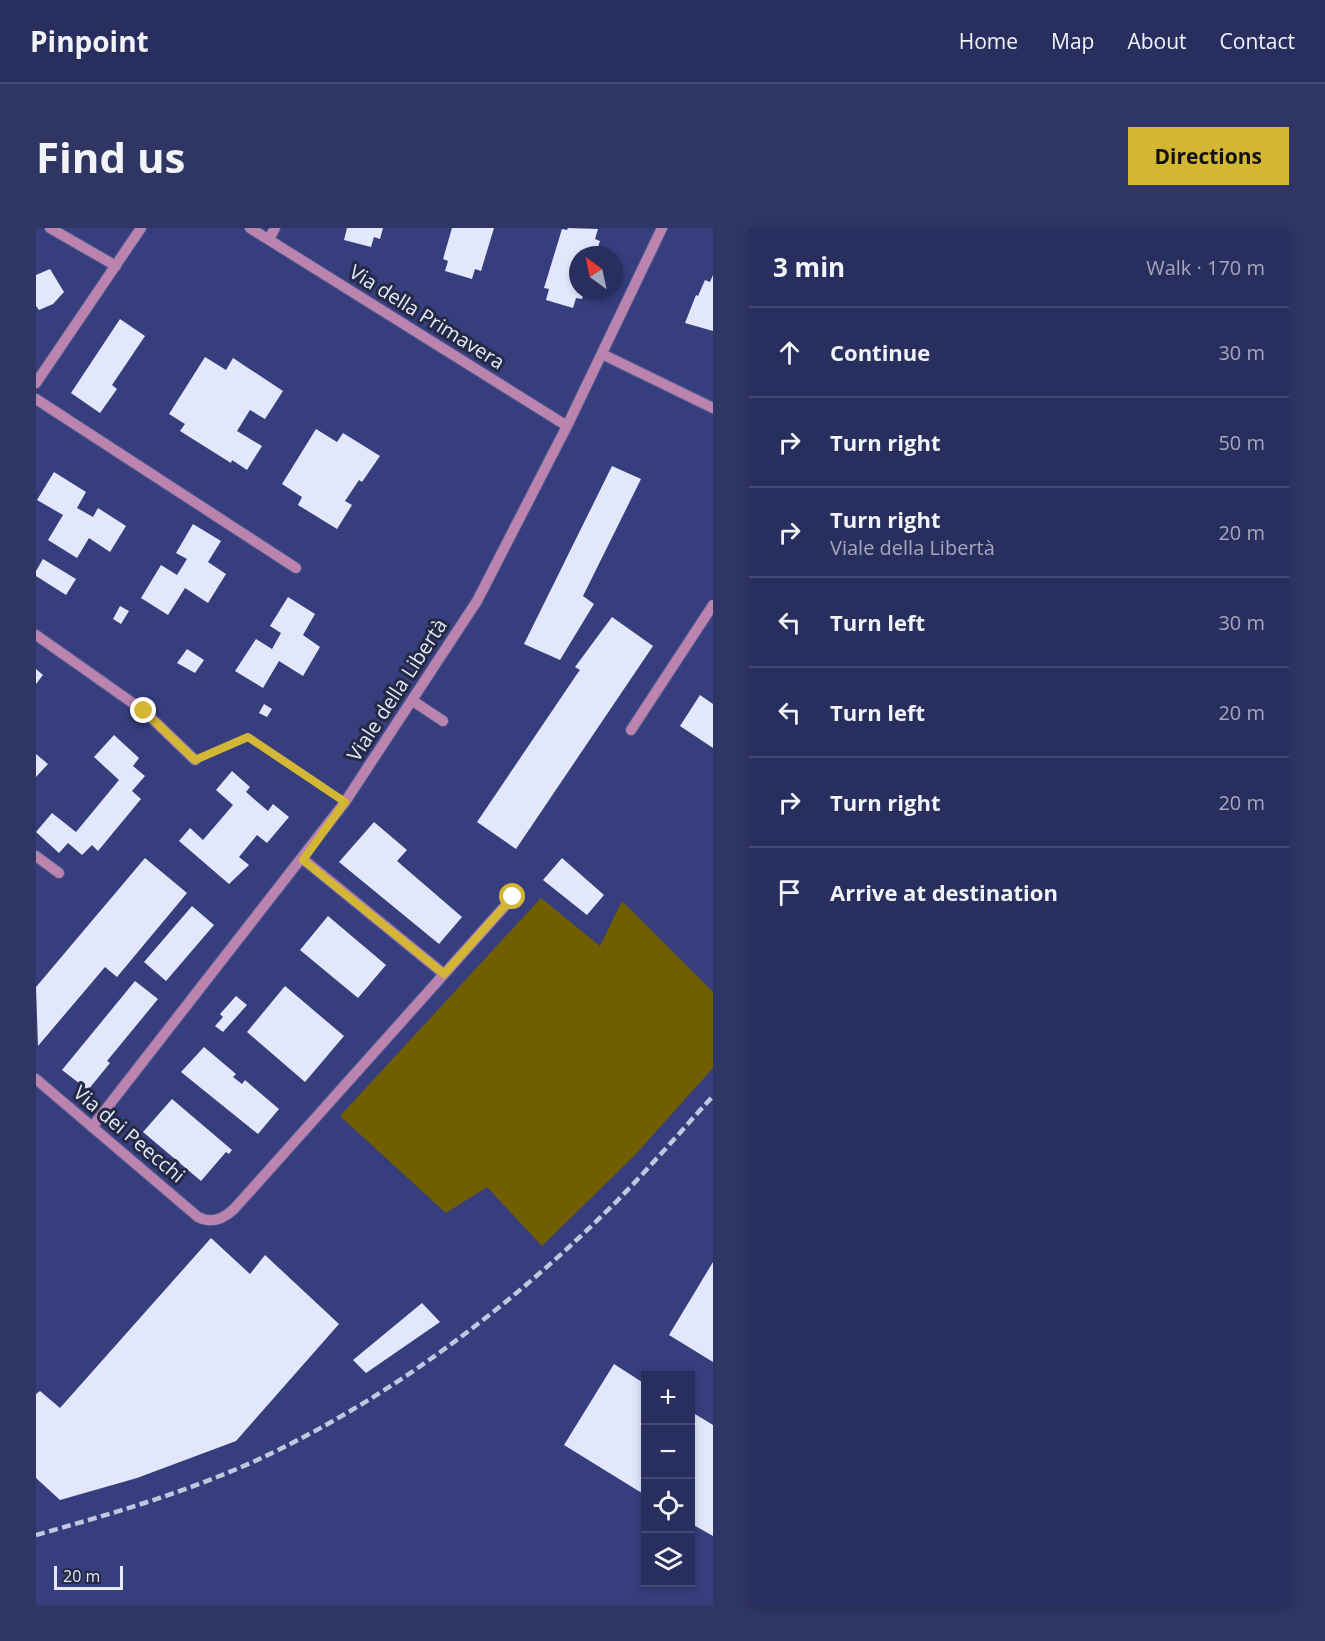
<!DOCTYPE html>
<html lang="en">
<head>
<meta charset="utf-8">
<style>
	:root { --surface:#282e5e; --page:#303664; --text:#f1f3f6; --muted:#a5a8bc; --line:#444a73; --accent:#d4b635 }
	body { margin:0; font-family:"Open Sans",sans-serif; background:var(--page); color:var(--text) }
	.controls { position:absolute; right:18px; bottom:18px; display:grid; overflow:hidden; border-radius:0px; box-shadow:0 3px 9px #0003 }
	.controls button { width:54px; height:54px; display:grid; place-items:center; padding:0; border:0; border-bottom:2px solid var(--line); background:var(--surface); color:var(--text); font:30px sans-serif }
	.compass { position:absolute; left:533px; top:18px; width:54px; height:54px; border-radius:50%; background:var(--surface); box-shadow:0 3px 9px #0003; rotate:327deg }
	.scale { position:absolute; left:18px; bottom:15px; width:69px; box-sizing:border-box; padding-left:6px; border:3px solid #e4e8f8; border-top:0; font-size:16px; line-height:21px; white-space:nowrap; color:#e4e8f8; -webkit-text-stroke:4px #242946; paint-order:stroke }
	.stop { position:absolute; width:18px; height:18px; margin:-14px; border:4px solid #d4b635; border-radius:50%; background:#fff }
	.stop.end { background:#d4b635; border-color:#fff; box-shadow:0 2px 6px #0008 }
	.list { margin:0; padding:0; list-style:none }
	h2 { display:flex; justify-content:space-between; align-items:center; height:78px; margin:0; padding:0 24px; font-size:26px }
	h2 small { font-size:20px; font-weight:400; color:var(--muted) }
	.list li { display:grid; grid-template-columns:39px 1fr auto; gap:18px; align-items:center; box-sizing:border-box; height:90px; padding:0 24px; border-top:2px solid var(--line) }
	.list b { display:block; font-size:22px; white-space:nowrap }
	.list p { margin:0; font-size:20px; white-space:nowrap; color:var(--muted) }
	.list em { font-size:20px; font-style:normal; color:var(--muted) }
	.icon { flex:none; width:33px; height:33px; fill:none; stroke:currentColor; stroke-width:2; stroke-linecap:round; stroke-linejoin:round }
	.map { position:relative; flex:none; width:677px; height:1377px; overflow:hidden; border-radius:0px }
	header { display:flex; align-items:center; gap:36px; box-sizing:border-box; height:84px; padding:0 30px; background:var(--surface); border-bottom:2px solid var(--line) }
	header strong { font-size:28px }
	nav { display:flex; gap:33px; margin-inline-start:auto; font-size:21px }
	.intro { display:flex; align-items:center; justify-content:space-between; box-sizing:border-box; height:144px; padding:0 36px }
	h1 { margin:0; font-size:42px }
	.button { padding:15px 27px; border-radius:0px; background:var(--accent); color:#111; font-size:21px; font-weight:700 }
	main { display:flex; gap:36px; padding:0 36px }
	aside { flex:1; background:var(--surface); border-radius:0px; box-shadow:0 3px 9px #0003 }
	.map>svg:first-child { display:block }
	.green { fill:#715e00 }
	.building { fill:#e2e7fb }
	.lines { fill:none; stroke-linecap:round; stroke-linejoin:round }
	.minor-casing { stroke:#525992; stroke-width:12 }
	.path { stroke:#858bb6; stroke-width:4; stroke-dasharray:4.5 4.5; stroke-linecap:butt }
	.minor { stroke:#bb84ae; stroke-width:10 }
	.rail { stroke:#c2c7e0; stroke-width:4.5; stroke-dasharray:9 4.5; stroke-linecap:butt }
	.route { stroke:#d4b635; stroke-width:8 }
	.labels { text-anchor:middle; stroke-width:6; stroke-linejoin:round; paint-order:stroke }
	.street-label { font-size:20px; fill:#e4e8f8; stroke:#242946 }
</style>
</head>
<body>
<header>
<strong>Pinpoint</strong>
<nav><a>Home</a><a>Map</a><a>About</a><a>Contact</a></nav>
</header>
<div class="intro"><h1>Find us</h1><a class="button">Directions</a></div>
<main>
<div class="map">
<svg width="677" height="1377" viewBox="0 0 677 1377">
	<rect width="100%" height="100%" fill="#363e7e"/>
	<path class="green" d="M505,670L564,718L586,673L677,764V840L599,927L506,1018L451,959L410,985L304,888Z"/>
	<path class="building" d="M311,0H347L344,11L338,9L335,19L308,12Z
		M416,0H458L445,43L439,41L436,51L409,43L412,33L407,31Z
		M532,0L562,1L559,11L564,13L559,27H542V63H548L546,71L540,70L537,80L510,72L513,61L508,60L526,1L531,2Z
		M14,41L28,64L17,76L3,82L0,78V47Z
		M677,47V103L649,95L660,67L662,68L669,52L674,54Z
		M84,91L109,108L76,157L81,161L64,185L35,165Z
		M169,129L190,142L197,130L247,163L229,191L214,182L201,203L226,218L211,242L196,232L195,235L144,203L149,196L133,186Z
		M280,201L301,214L307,205L344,228L326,254L323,252L309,273L316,277L301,301L262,277L266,269L246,256Z
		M576,238L605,251L547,368L558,376L524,432L488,416Z
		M18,244L50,264L41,280L57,289L62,280L90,298L74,324L53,310L41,330L12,312L27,287L1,272Z
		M157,296L185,313L172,334L190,346L172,375L149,360L132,387L105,370L125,337L141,347L151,331L140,325Z
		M7,331L40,351L30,367L0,348V343Z
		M252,369L279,386L267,407L284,419L267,448L243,433L227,460L199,443L220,411L236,421L245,405L234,398Z
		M84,378L93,383L85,396L77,391Z
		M576,389L617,418L480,621L441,594L541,446L544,442L539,439Z
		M151,421L168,432L159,445L141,435Z
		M0,441L7,447L0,456Z
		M664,467L677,476V520L644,498Z
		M228,476L236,481L231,489L223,485Z
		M78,507L103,530L97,538L109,548L96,563L105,571L62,623L56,617L46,627L32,615L23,625L0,604L16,585L40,604L83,552L58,529Z
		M0,526L12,536L0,549Z
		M196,543L214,559L210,564L232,583L237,576L253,589L231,615L221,607L203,629L213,637L193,656L143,613L154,600L167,612L197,577L180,562Z
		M338,594L371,622L361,633L426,689L403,716L303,634Z
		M109,630L151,665L81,749L69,739L2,818L0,759Z
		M526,630L568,667L551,687L507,652Z
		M156,678L178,697L130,753L108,734Z
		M292,688L350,737L322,770L264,722Z
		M99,753L122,771L71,833L74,835L52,862L26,842Z
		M249,758L308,808L269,854L211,804Z
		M200,768L211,777L187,804L179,798L187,789L184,786Z
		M168,819L200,846L197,849L206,856L209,852L243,881L222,906L145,844Z
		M136,871L196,922L193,926L190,924L165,953L107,904Z
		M175,1010L214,1046L229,1027L303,1096L200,1213L101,1250L24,1272L0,1250V1166L4,1163L24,1180Z
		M677,1034V1134L633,1107Z
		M386,1075L404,1094L330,1145L317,1132Z
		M578,1136L609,1156V1267L528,1217Z
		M654,1183L677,1197V1308L654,1295Z"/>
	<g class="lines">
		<defs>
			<path id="minor" d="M14,0L80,38
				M214,0L531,198
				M233,11L239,0
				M566,126L677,180
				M0,155L105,0
				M0,171L260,340
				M0,407L108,483L159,532
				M377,473L407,493
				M595,502L677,377
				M0,628L23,645
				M267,631L408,746
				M0,851L162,989C176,996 187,991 198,981L477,669
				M56,899L309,574L441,373L531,198L626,0"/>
		</defs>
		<use href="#minor" class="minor-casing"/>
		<path class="path" d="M174,526L212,509L296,565"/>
		<use href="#minor" class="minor"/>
		<path class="rail" d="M0,1307C75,1286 148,1265 219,1233C354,1171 477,1077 582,972C615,938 646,902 677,868"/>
	</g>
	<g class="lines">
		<path class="route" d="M108,483L159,532L212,509L309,574L267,632L408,746L477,669"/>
	</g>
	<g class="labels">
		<g class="street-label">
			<text transform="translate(391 89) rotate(32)" y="7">Via della Primavera</text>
			<text transform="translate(361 462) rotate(-57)" y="7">Viale della Libertà</text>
			<text transform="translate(93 906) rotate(40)" y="7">Via dei Peecchi</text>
		</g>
	</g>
</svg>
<div class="controls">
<button>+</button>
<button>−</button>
<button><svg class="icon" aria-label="locate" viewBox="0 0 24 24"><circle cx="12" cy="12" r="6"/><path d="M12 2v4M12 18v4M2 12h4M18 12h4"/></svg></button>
<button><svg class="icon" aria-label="layers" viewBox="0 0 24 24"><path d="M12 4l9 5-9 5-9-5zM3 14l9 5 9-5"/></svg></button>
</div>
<svg class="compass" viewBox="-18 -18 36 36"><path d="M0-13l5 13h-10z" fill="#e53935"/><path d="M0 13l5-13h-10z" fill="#a5a8bc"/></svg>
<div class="scale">20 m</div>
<div class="stop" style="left:477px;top:669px"></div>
<div class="stop end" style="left:108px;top:483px"></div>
</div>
<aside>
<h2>3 min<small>Walk · 170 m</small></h2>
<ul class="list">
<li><svg class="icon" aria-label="ahead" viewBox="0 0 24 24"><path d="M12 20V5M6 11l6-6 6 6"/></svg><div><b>Continue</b></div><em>30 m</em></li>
<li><svg class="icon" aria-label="right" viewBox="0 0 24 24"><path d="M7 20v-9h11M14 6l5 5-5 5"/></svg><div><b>Turn right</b></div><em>50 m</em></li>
<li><svg class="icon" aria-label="right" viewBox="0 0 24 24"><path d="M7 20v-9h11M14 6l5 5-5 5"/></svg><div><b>Turn right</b><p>Viale della Libertà</p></div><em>20 m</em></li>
<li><svg class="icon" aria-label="left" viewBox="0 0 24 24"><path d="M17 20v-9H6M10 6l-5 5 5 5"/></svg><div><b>Turn left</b></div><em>30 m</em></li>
<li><svg class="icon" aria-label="left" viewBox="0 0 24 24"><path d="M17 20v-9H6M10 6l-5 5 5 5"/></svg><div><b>Turn left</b></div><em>20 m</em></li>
<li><svg class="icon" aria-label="right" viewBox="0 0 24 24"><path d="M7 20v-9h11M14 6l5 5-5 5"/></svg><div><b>Turn right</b></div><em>20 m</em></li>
<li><svg class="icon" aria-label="arrive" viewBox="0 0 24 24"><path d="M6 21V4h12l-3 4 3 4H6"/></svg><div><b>Arrive at destination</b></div></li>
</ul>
</aside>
</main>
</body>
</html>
